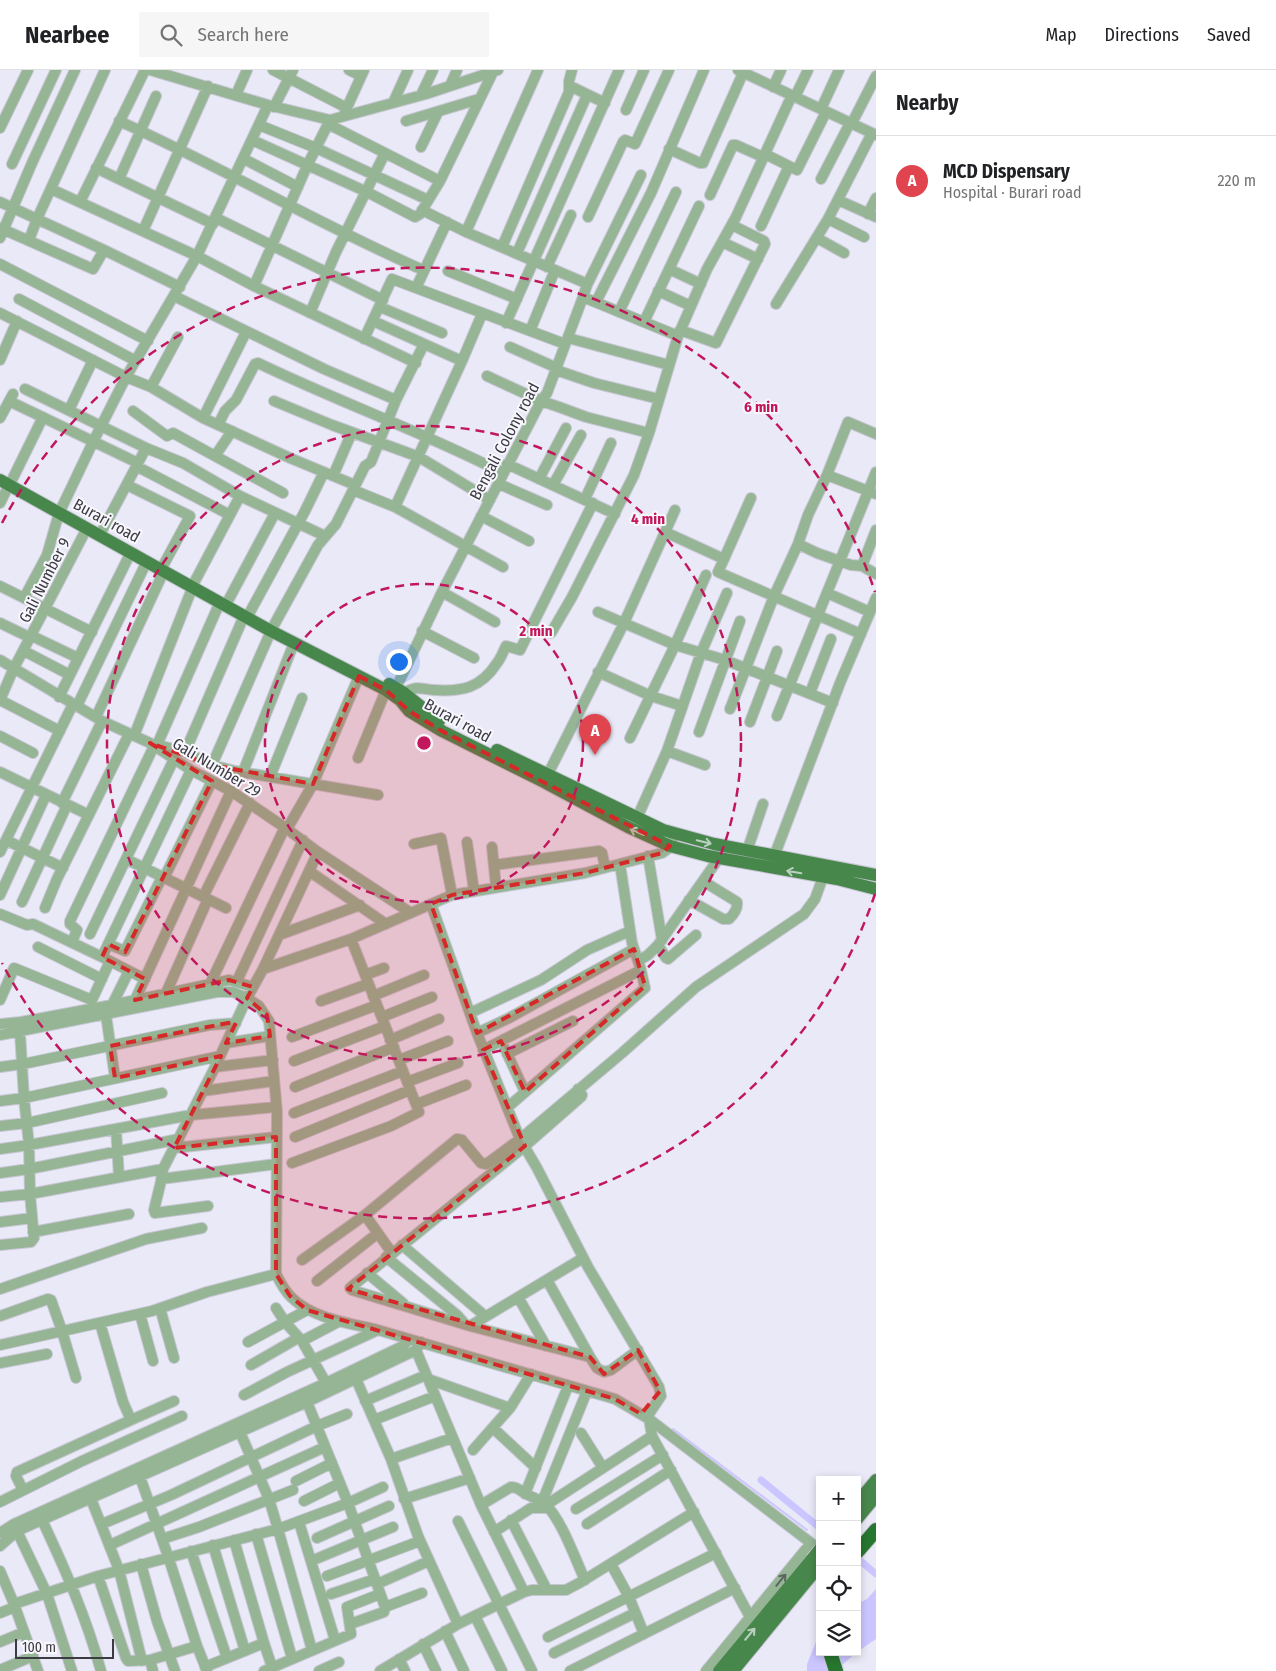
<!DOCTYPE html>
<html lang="en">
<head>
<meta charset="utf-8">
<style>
	:root { --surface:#fff; --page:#f6f6f6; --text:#202124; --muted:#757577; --line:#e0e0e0; --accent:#0c962b }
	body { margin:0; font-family:"Fira Sans Condensed",sans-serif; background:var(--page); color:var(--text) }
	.controls { position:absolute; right:15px; bottom:15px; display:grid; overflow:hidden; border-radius:0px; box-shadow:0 2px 8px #0003 }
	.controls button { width:45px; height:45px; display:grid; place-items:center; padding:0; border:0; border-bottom:1px solid var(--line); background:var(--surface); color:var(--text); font:25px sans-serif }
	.scale { position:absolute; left:15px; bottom:12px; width:99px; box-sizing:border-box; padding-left:5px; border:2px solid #3c3b41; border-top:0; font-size:14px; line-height:18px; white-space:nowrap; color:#3c3b41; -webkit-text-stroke:4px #f7f7fd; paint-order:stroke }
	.you { position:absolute; left:398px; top:591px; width:18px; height:18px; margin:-12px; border:4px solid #fff; border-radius:50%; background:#1a73e8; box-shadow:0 0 0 8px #1a73e833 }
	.badge { display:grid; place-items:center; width:32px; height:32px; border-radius:50%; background:var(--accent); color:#fff; font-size:16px; font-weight:700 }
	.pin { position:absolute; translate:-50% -41px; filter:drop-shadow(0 1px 2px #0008) }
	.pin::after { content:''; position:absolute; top:26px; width:18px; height:15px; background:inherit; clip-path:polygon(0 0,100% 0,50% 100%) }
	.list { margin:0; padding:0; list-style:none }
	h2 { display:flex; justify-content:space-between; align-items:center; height:65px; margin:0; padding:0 20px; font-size:21px }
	h2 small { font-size:16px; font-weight:400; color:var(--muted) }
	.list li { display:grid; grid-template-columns:32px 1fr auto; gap:15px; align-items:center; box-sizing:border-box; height:90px; padding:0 20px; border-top:1px solid var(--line) }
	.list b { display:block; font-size:19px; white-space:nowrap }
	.list p { margin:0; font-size:16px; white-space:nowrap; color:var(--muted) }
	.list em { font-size:16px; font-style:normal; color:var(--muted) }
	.icon { flex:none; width:28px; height:28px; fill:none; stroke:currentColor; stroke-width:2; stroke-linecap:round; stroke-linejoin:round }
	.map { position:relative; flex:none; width:876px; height:1601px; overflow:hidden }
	header { display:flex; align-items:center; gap:30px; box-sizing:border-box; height:70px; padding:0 25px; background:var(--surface); border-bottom:1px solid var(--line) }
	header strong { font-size:24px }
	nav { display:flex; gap:28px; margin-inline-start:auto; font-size:18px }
	.search { width:350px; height:45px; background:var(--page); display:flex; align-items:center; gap:12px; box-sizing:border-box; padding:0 18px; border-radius:0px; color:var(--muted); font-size:19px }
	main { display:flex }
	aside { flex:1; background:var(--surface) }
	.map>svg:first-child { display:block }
	.water { fill:#cbc6ff }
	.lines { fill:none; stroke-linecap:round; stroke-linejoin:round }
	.stream { stroke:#cbc6ff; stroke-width:2 }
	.canal { stroke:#cbc6ff; stroke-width:7 }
	.minor-casing { stroke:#c7c6d3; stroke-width:12 }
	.major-casing { stroke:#c7c6d3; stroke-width:14 }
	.highway-casing { stroke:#c7c6d3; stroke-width:16 }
	.minor { stroke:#95b595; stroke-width:10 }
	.major { stroke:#48874c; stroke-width:12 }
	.highway { stroke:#27762f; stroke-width:14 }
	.major-bridge-casing { stroke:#c7c6d3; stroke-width:14; stroke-linecap:butt }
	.major-bridge { stroke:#48874c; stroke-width:12 }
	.oneway { stroke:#bad0bf }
	.oneway2 { stroke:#5b665e }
	.marked { fill:#d62828; fill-opacity:0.2; stroke:#d62828; stroke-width:4; stroke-dasharray:10 6; stroke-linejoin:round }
	.ring { fill:none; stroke:#c2185b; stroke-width:2.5; stroke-dasharray:9 6 }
	.labels { text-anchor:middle; stroke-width:4; stroke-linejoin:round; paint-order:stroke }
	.street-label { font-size:16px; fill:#3c3b41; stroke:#f7f7fd }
	.centre { fill:#c2185b; stroke:#f7f7fd; stroke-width:2.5 }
	.ring-label { font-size:15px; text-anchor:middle; font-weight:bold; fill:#c2185b; stroke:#f7f7fd; stroke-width:4; stroke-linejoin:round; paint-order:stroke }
</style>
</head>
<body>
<header>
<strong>Nearbee</strong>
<div class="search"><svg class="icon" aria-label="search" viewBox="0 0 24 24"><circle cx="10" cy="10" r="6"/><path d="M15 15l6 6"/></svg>Search here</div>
<nav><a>Map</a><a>Directions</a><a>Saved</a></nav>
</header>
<main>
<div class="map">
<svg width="876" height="1601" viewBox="0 0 876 1601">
	<rect width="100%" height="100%" fill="#eae9f8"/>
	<path class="water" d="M876,1519V1569L857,1582V1534L867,1529Z
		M820,1562V1582H857L842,1595L838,1601H807V1594Z"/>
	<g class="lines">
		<path class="stream" d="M673,1359L807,1460"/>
		<path class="canal" d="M761,1410L820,1458
			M857,1488L876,1504"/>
		<defs>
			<path id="minor" d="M150,0L268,35L330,50L426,24L498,0
				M273,0L347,38
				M349,0L361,6
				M738,0L876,65
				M450,16L457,0
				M570,16L605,33
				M773,17L781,0
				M236,25L247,0
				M421,25L433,0
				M795,27L808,0
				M393,33L408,0
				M274,37L293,0
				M821,39L839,0
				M626,40L644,0
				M345,42L364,0
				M119,51C222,97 320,155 423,200
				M406,51L479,29
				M852,53L876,6
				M328,54L440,111L493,2
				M259,55L316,78L428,130
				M0,58L28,0
				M252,70L367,122L415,147L420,144L440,111
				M421,77L438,42
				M669,79L700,93H703L743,3
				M765,84L797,100L826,42
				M244,89L298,117
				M12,94L56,0
				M96,98L213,154
				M119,109L156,26
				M821,109L850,53
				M51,119L197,186L254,216L307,96L330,50
				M710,125L733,75H736L763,87
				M838,130L876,147
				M0,132L104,180
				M80,132L145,0
				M422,140L466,162L538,0
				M868,144L876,128
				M588,147L623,72L625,70L635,74L636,72L669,0
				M216,148L383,230
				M828,149L864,167
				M447,152L416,218L565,274
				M761,156L789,96
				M0,158L93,199L104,180L180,217
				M143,161L208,16
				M466,162L583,212L587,215L583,227
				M0,168L32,93L75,0
				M817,168L844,183
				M29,170L37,149L105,0
				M722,172L758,189
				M502,177L569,22V11L572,0
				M517,183L587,25
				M0,194L148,271
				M547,197L571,145
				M669,199L701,214
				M448,201L517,229
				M587,215L641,105
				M254,216L416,293
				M658,221L691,236
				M174,226L324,299L396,330
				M19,229L136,291
				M596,232L651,123L704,0
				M776,234L828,149L872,63
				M380,237L442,263
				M619,242L676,122
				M0,243L126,307L151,317L203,348L290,388L355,415
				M310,243L336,182L385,83
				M373,251L462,291
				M644,252L699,136
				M506,253L619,0
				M680,260L716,273L765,174L764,171L732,155
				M530,261L555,200
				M568,268L669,295
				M364,269L392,209L416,218
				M510,277L557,298
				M0,290L17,251
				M556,300L594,313L659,329
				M487,306L541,331L559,337L586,347L649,363
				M151,317L178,267
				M25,319L146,378L183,393L240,426L325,466
				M9,331L138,393
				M274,331L332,355L419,387L490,430
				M69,340L93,290
				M133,341L167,366L173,363L215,386
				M0,348L13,324
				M203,348L246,262
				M218,355L225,341L236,330L255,294L258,293C339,332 423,362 503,403
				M232,361L215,386L283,423
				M507,394L615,444
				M136,396L230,445
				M827,405L876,424
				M333,406L352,362
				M539,409L566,358
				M12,410L43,347
				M499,414L547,435
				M127,415L190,446L164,494
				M553,415L581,365
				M353,420L395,437L462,291L482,244
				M585,429L611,373
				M0,433L9,415
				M62,437L93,372L126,307L197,186L268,35
				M395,437L503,497
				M481,446L529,471
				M103,459L146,378
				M665,462L724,489L751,428
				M798,474L817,483L851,495L862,496L876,504
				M724,489L718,502L720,503L861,564
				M862,496L876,460
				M0,516L92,562
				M442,522L495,552
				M827,523L870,542
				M24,528L47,485L59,443
				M229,529L275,443
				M250,542L305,441L324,402
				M598,542L675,575L706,505
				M0,553L31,568
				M274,555L318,475L336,454L365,396L371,392L396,330L424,274
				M422,561L474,588
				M551,563L572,527L634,405L649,363L678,266L707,199L736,147L792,25
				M32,566L78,588
				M24,581L70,605
				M0,590L102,651L150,673L191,700L231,721L287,759L318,782L411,843
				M598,602L651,626L682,636
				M396,618L441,524L541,331L547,323L583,227L678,266
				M404,623C418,615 420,619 434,620C462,622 481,618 497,593C501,588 503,582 506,576L520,580L593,433
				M810,623L831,569
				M59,627L131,482
				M0,630L13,600L87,458
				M0,630L60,661
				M77,636L147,491
				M730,639L774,526L798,474L808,445L827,405L848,352L876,364
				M777,646L876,402
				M96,647L164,501
				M750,652L777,581
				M699,662L740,551
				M0,666L33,683
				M134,666L195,511L240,426
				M630,668L675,575L725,590L833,633
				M157,675L220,532
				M158,675L185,682L212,695L235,701L378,725
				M667,681L705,695
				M185,682L244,546
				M358,688L386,620
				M212,695L271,561
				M0,702L89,745
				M243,702L294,573
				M548,704L624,553L675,440
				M270,707L302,628
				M62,733L102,651
				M637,748L667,681L701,583L727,523
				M287,759L313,714L359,606
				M6,770L63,798
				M467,772L474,821
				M414,774L441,768L452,825
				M492,777L496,817
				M747,781L763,734
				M0,782L73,634
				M648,786L662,870
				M126,789L226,838
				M772,792L840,613L876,528
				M494,795L599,781L602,783L605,797
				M309,801L386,854
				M164,808L212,711
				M0,825L46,725
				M203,827L250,733
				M689,830L723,849H729C733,845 738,838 737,832L703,811
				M22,832L67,735
				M431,834L477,963L520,1069L537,1098L588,1197L659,1317L661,1326L647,1347
				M45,838L57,809L129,664
				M0,844L27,855L33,854L102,887
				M90,864L174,689
				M279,865L360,835
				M72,872L77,860L70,854V851L154,676
				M108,874L125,881L162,807
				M658,875L666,888L668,889L696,865
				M38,877L102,909
				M638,891L648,885L658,875L719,788
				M263,899L318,782
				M365,905L384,898
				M145,909L102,887L191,700
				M237,911L303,770
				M210,914L285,757
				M166,923L208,829
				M373,926L424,905
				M0,930L14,898L92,930L110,891
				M135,930L231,721
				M321,931L368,914
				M112,935L129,901
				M470,943L541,910L587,880L630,861
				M106,945L115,1008
				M382,947L432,927
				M0,954L21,952L112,935L229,910L253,917
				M20,962L24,1028L29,1075L30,1124L163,1099L215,997L247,928L259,936L269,951L277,1042L276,1204C280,1212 284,1220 291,1227C313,1249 349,1253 378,1260L615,1329L649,1349L811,1473L820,1481
				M477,963L509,948L634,879
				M0,965L217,922H233L247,928L263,899L351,869L452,825L585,803L662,783L669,778L673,769
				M292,967L377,935
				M390,970L439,949
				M226,973L270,966
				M505,979L525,1022
				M483,980L641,900
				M507,984L573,951
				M399,990L448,971
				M294,991L385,956
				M0,997L23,994L210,955L236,953
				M215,997L273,990
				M407,1012L458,993
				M295,1017L394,977
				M578,1019L582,1025L581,1027L525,1076L350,1218L352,1220L470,1256L583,1188
				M203,1021L274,1011
				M0,1031L24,1028L220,986
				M417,1034L466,1015
				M508,1037L645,918L641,900L632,873L620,794
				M294,1043L403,1001
				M0,1056L27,1053L162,1023
				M116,1059L119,1107
				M295,1067L410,1020
				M174,1078L276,1067
				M0,1079L29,1075L191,1045L276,1037
				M292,1093L391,1056L419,1042L351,869
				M0,1103L29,1099L179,1069
				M163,1103L154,1140L155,1143L208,1136
				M161,1109L276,1094
				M0,1127L30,1124L34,1168L31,1172L0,1175
				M365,1145L392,1183
				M0,1152L32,1148
				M33,1162L129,1144
				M402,1175L485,1246
				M386,1187L457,1245L464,1253
				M302,1190L365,1145L457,1069L462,1070L481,1093L486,1094L489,1092L520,1069L622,983L696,917L804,844L815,829L823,807
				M367,1203L403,1233
				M547,1210L590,1287
				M317,1211L378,1163
				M0,1219L146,1169L202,1158
				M518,1227L546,1276
				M160,1238L174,1288
				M276,1238L285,1252L302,1271L329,1318
				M140,1244L153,1291
				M0,1246L48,1229L51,1230L62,1261L76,1308
				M470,1256L590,1287L597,1298L604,1302L611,1300L638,1280
				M302,1271L340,1251
				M248,1272L307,1240
				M0,1275L152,1241L207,1222L276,1204
				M416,1280L481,1435L524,1522
				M0,1293L47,1284
				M251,1295L298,1268
				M356,1309L391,1389L418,1466L458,1554
				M428,1309L510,1338
				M244,1325L287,1302L378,1260
				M365,1331L426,1305
				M307,1332L348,1433L383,1417
				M649,1349L652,1366L750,1547
				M131,1350L174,1331
				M374,1350L435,1326
				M493,1358L536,1398
				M581,1363L603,1398
				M473,1380L510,1338L531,1304
				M391,1389L452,1368
				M140,1407L168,1486L197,1576L207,1601
				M296,1411L332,1393
				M23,1420L16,1406L17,1402L131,1350L123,1332L100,1253
				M525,1424L568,1316
				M91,1429L119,1500L142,1591
				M404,1429L470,1408
				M304,1431L340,1413
				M0,1432L82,1391L182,1346
				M542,1432L587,1321
				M481,1435L511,1417C519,1417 521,1422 528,1425C534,1428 540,1430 545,1434C562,1450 575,1489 585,1510
				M546,1435L652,1366
				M576,1439L663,1385
				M42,1450C66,1501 86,1547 101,1601
				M511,1450L547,1520
				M458,1451L532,1601
				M299,1452L335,1570
				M102,1454L171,1425L317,1356L347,1344
				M587,1454L671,1400
				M17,1461L47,1524L72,1601
				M494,1462L531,1438H548
				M0,1463L14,1454L326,1313L403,1276L409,1269
				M256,1464L292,1588
				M317,1468L389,1436
				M162,1469L199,1457L293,1420
				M234,1470L264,1573
				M110,1475L325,1377
				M213,1475L245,1581
				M0,1476L17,1461L307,1332L416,1280L421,1272
				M191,1481L227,1588
				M311,1491L393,1457
				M141,1494L157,1551L175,1601
				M611,1494L629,1527L644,1564
				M0,1501L14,1534L98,1506L278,1459L269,1429L240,1362
				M98,1506L126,1588L128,1591L150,1590L197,1576
				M327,1506L420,1471
				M377,1514L429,1491
				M331,1524L375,1509
				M14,1534L38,1601
				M0,1543L15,1537
				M475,1546L502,1601
				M350,1554L384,1542L385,1537
				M445,1561L464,1601
				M548,1567L716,1483
				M0,1572L24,1562
				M423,1574L436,1601
				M312,1580L278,1459L348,1433L385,1537L422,1523
				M554,1583L635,1543
				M399,1589L405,1601
				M150,1590L153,1601
				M205,1597L264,1573L272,1597
				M0,1600L33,1586
				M264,1601L351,1564L347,1537L380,1524
				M319,1601L339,1592
				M380,1601L458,1554L524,1522L532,1520H566L581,1512L694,1442
				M570,1601L735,1518
				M706,1601L811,1473"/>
			<path id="major" d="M0,410L271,561L386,620L400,630L409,641L442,661L544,712L628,757L670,776L708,786L837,809L876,819
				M389,614L404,623L439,651
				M497,680L663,760L714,774L876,805
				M857,1433L876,1410
				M857,1449L876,1426
				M719,1601L812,1489
				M733,1601L820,1495"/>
			<path id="highway" d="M857,1482L876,1460
				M830,1582L836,1601"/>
		</defs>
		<use href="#minor" class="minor-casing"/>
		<use href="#major" class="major-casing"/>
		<use href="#highway" class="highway-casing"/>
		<use href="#minor" class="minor"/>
		<use href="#major" class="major"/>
		<use href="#highway" class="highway"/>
		<defs>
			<path id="major-bridge" d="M812,1489L820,1479"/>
		</defs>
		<use href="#major-bridge" class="major-bridge-casing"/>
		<use href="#major-bridge" class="major-bridge"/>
	</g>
	<defs><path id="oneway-shaft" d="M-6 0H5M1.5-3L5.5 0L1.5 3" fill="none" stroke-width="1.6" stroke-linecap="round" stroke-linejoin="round" transform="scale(1.25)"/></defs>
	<g class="oneway">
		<use href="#oneway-shaft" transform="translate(637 762) rotate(-156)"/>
		<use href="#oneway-shaft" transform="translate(704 772) rotate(14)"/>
		<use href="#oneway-shaft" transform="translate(794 802) rotate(-170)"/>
		<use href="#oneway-shaft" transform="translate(750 1564) rotate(-50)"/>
	</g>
	<use class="oneway2" href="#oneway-shaft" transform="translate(781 1510) rotate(-51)"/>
	<path class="marked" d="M359,606L386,620L409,641L442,661L670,776L662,783L585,803L452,825L431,834L477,963L634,879L645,916L525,1022L501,971L483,980L525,1076L348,1219L590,1287L604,1304L638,1280L660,1321L641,1344L615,1329L307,1240L290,1226L276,1204V1067L174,1078L221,986L115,1008L110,976L228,953H236L226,973L270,966L267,945L247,928L253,917L229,910L135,930L145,909L102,887L108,874L125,882L212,711L150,673L212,695L313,714Z"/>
	<g class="ring">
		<circle cx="424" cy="673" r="159"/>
		<circle cx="424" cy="673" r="317"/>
		<path d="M875 824A476 476 0 0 1 2 893M2 453A476 476 0 0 1 875 522"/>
	</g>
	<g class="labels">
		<g class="street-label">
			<text transform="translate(504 371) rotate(-62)" y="6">Bengali Colony road</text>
			<text transform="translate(107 450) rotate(29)" y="6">Burari road</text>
			<text transform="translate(44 510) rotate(-63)" y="6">Gali Number 9</text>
			<text transform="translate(458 650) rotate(29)" y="6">Burari road</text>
			<text transform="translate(217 697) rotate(31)" y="6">Gali Number 29</text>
		</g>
	</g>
	<circle cx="424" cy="673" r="8" class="centre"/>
	<g class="ring-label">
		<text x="761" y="342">6 min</text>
		<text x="648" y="454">4 min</text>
		<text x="536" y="566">2 min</text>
	</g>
</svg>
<div class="controls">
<button>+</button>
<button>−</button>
<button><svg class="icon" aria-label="locate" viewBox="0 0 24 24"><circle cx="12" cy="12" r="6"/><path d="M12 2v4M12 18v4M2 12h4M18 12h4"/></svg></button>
<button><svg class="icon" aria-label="layers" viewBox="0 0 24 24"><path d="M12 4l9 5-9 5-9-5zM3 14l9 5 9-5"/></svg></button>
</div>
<div class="scale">100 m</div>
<div class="you"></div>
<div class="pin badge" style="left:595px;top:685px;background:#e0444e">A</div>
</div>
<aside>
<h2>Nearby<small></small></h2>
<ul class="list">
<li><span class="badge" style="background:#e0444e">A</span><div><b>MCD Dispensary</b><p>Hospital · Burari road</p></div><em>220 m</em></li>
</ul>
</aside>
</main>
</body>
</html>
